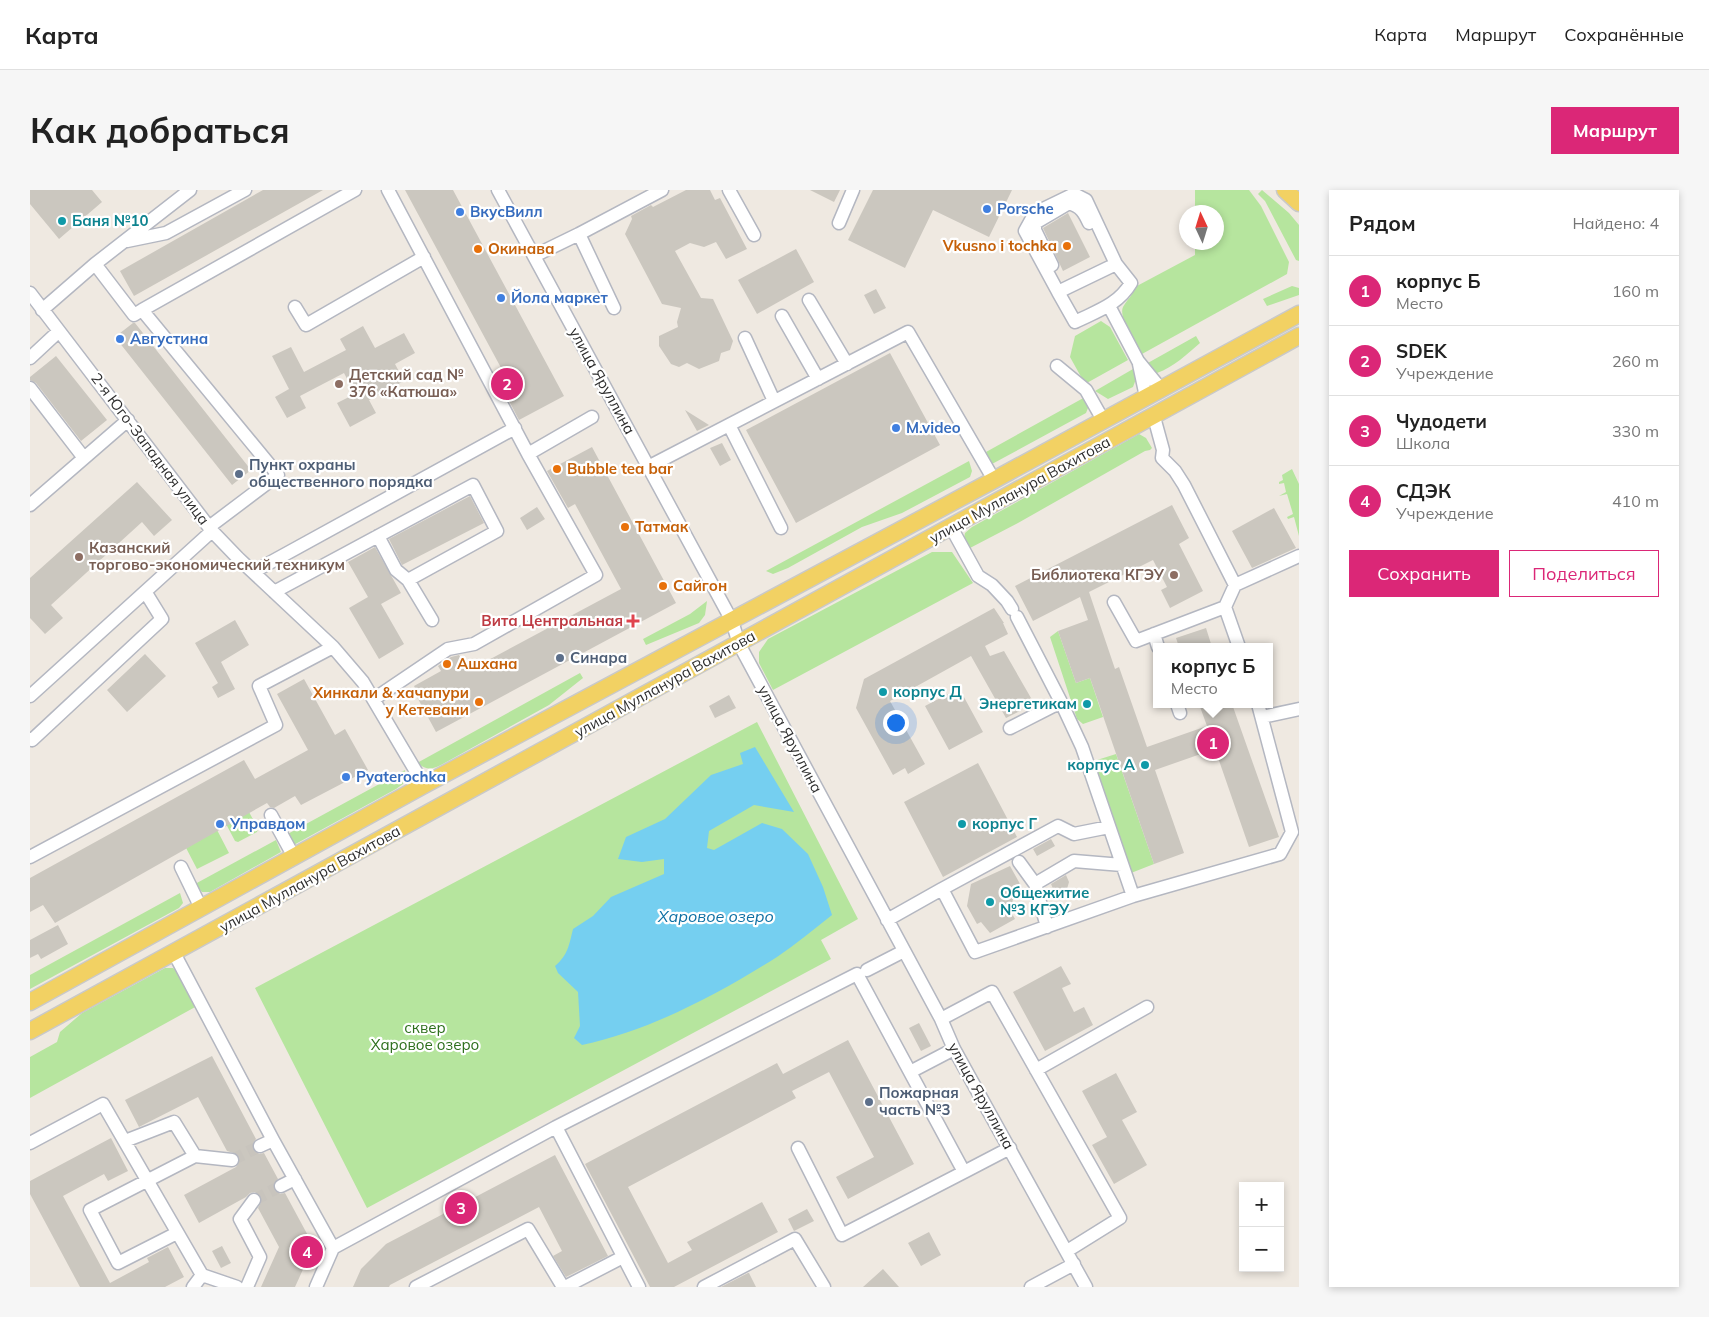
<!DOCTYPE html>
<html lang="ru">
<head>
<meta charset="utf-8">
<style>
	:root { --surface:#fff; --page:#f6f6f6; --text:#222; --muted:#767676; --line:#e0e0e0; --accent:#db2777 }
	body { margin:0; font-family:Mulish,sans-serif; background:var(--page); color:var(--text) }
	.controls { position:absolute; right:15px; bottom:15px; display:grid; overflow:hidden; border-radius:0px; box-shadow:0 2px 8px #0003 }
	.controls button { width:45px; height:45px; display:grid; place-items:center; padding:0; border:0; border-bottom:1px solid var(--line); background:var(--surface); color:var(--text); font:25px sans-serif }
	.compass { position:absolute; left:1149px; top:15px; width:45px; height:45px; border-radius:50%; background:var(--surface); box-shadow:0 2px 8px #0003; rotate:356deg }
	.you { position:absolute; left:865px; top:532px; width:18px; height:18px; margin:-12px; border:4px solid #fff; border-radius:50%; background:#1a73e8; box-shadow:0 0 0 8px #1a73e833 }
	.badge { display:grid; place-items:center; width:32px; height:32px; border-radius:50%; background:var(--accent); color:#fff; font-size:16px; font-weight:700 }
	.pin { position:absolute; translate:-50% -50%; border:2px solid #fff; box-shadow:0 1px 5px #0006 }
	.popup { position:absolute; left:1123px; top:453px; width:120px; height:65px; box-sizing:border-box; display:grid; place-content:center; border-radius:0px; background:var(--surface); filter:drop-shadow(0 1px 4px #0005); font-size:16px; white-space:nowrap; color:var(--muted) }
	.popup b { font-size:19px; color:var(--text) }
	.popup::after { content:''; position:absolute; left:50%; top:100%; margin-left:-10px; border:10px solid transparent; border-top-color:var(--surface) }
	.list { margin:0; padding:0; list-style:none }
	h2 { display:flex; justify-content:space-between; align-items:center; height:65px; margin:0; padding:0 20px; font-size:21px }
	h2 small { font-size:16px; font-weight:400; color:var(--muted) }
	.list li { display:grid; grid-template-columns:32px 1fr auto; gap:15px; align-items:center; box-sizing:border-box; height:70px; padding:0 20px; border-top:1px solid var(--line) }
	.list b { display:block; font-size:19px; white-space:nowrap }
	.list p { margin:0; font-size:16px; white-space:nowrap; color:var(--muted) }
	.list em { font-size:16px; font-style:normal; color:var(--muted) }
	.actions { display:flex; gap:10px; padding:15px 20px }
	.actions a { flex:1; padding:11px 0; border:1px solid var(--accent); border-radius:0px; text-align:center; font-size:18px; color:var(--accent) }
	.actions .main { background:var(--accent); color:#fff }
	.map { position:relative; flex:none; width:1269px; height:1097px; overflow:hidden; border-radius:0px }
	header { display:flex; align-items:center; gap:30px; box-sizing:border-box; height:70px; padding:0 25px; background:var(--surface); border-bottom:1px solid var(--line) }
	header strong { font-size:24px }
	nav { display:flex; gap:28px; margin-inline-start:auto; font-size:18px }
	.intro { display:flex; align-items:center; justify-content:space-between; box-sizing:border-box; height:120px; padding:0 30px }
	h1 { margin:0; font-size:35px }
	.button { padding:12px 22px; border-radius:0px; background:var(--accent); color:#fff; font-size:18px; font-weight:700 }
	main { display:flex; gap:30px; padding:0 30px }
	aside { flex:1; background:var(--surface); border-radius:0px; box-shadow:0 2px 8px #0003 }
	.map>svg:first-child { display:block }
	.green { fill:#b6e59e }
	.water { fill:#75cff0 }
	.building { fill:#cbc7bf }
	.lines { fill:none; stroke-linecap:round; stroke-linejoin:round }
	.minor-tunnel { stroke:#c8c4bd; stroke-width:12; stroke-dasharray:12 6; stroke-linecap:butt }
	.minor-casing { stroke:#b4b7c1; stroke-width:15 }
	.major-casing { stroke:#c9c9c9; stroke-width:19 }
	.minor { stroke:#fff; stroke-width:12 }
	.major { stroke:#f2d163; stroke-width:16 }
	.shop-dot { fill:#3f7fe0; stroke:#fff; stroke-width:2 }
	.culture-dot { fill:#0f9aa8; stroke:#fff; stroke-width:2 }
	.food-dot { fill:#e8710a; stroke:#fff; stroke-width:2 }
	.education-dot { fill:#8d6e63; stroke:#fff; stroke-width:2 }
	.service-dot { fill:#5c6f8a; stroke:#fff; stroke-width:2 }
	.health-dot { fill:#e0444e; stroke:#fff; stroke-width:2 }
	.labels { text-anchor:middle; stroke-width:4.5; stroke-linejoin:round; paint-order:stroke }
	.shop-label { font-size:15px; font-weight:bold; fill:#366cbe; stroke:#fff; text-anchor:start }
	.culture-label { font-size:15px; font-weight:bold; fill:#0d838f; stroke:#fff; text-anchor:start }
	.food-label { font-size:15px; font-weight:bold; fill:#c56008; stroke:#fff; text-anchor:start }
	.education-label { font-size:15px; font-weight:bold; fill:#785e54; stroke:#fff; text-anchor:start }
	.street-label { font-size:15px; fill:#2e2e2e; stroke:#fff }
	.service-label { font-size:15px; font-weight:bold; fill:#4e5e75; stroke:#fff; text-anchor:start }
	.health-label { font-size:15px; font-weight:bold; fill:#be3a42; stroke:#fff; text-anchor:end }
	.park-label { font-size:15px; fill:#2c6e1b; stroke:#fff }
	.water-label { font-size:16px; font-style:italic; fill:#0d6fa3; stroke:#fff }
</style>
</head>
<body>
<header>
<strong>Карта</strong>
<nav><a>Карта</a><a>Маршрут</a><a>Сохранённые</a></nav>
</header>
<div class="intro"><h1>Как добраться</h1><a class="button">Маршрут</a></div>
<main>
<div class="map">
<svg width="1269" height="1097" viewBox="0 0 1269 1097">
	<rect width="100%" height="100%" fill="#efe9e1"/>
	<path class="green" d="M1165,0H1219L1231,16L1259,72L1257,84L1112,164C1106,154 1088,127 1093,117C1098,108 1102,107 1105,97L1165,65V53L1186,52V22H1165Z
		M1232,0L1259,23L1269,35V71L1266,70L1235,11L1228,4Z
		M1262,96L1269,98V105L1237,116L1233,109Z
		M1071,131L1080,137L1098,170L1055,194L1040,167L1045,146Z
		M1166,146L1170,153C1157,164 1144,177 1127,183L1119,180L1116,174Z
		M1103,179L1106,189L1103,197L1078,209L1065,201Z
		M1057,206L1058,218L1056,223L962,274L956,262Z
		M1109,244L1116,248L1122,258L1120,260L1115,261L988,333L940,358L934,348L935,343L942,337Z
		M939,271L942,281L940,287L872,323L832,337L758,378L743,384L736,381Z
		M1262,279L1269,294V346L1264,327L1258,329L1257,327L1263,324L1257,304L1249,306L1256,302L1254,293L1249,294V292L1253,290L1252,285Z
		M902,362H922L943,393L743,500L729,473V462L738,449Z
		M677,411L675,425L669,433L616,455L613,449L660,424Z
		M1028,441L1046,493L1060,488L1073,527L1053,534L1047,529L1020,447Z
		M550,483L553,488L519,515L411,575C401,580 397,580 387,573Z
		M727,532L828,729L791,750L801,769L337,1018L225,798Z
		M1086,564L1124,674L1101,683L1063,575L1067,570Z
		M375,580L373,594L366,599L260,657L254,646Z
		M218,620L228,639L227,642L208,652L205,651L195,632Z
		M186,638L199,663L167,679L154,654Z
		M246,650L251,662L180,702H172L165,694Z
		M150,703L153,713L149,718L0,799V785Z
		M135,778H143L147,781L167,816L0,908V867L27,852L30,842L52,823Z"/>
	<path class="water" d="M725,557L764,622L724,615L679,641L677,658L684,660L732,633L752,639L778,664L793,697L802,725C784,739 766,754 747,767C687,805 621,840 552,855L544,848L550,836L548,802L528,783L525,776C538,765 539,755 543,739L563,726L581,707L634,684V669L612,672L588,669L596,647L635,629L681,585L713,574L710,563Z"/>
	<path class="building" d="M0,0H62L72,12L29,49L0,14Z
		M233,0H293L104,106L90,81Z
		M375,0H423L534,206L489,230L469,192L476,187Z
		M656,0H680L685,10L690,8L717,59L696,69L686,52L674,57L660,53L645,61L671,108L683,109L703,151L700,160L691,163L689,171L669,179L657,173L649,177L641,174L629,156V146L648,137L647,132L651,118L632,114L595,44L602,29L601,26L621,15L623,17Z
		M780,0H810L804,12Z
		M843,0H982L959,47L903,20L875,78L818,50Z
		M1038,23L1060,67L1033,81L1013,38Z
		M766,59L784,92L727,124L708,90Z
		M846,99L856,118L844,124L834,105Z
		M103,133H105L221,280L202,295L85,147Z
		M333,136L345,158L374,143L385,163L365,174L374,191L339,210L346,223L320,237L307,213L325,204L314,183L270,206L276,218L257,228L245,207L259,199L242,166L261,157L274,182L316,160L310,149Z
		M860,163L910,255L766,333L716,240Z
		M26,166L77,230L51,251L6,193L0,190V187Z
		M655,220L679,235L667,241Z
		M692,253L701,270L690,276L680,258Z
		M562,257L646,413L406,542L387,507L390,506L384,496L411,481L408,476L421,467L429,465L438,481L591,399L545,314L538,318L517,281Z
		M107,292L142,330L124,346L112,332L21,415L33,428L15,444L0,428V388Z
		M440,306L454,333L372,375L359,349Z
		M1142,315L1159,348L1149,354L1173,401L1140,418L1131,400L1137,397L1123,370L1059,402L1085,479L1089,477L1117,557L1177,536L1169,514H1202L1249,647L1219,657L1185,559L1125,580L1154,663L1124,674L1060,488L1046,493L1028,441L1058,430L1050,407L1003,431L985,396Z
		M507,317L515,329L497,340L490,328Z
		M1244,318L1266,358L1222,378L1202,341Z
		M345,357L371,403L351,414L374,454L349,469L319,418L338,407L318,372Z
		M964,418L974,433H973L978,444L955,456L960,466L974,461L1001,508L989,514L992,520L976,528L941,466L860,511L895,574L878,584L875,578L863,585L826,518L834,489Z
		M205,430L219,455L191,472L205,499L188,508L182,497L188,493L165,453Z
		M1176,438L1182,457H1149L1146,448Z
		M115,464L136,486L97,522L77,500Z
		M274,489L305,545L315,539L338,580L271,615L265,606L244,618L240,617L237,613L25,733L13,715L0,722V688L214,570L225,589L278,560L247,504Z
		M929,498L953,542L919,560L895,516Z
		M699,505L706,518L685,528L679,516Z
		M948,573L987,647L913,687L874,612Z
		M1021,649L1025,656L1007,666L1003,659Z
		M980,676L994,701L984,706L980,720L985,729L960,743L951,732L947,734L937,716L941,694Z
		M1036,685L1039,692L1037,699L1031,702L1024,701L1021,694Z
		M28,735L38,754L11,769L8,764L0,768V750Z
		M1031,776L1041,794L1032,798L1044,822L1054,817L1063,835L1015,861L983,802Z
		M889,833L901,856L891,861L879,838Z
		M818,850L884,974L818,1009L806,987L844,967L799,882L762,901L766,908L598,997L638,1073L662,1060L657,1052L732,1012L748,1042L644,1097H620L555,974L747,873L753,884Z
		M182,866L226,949L222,955L223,960L229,964L234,963L248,989L243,995L244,1000L250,1004L255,1003L282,1053L280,1064L265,1097H231L249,1057L228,1018L232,1010L229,1004L225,1002L220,1003L216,1007L169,1033L154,1005L206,977L210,971L207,964L197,961L168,907L109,937L95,910Z
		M1086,883L1107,922L1092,930L1117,975L1084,994L1062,955L1077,947L1052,901Z
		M81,948L98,981L78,991L74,984L33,1006L80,1093L119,1072L117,1068L138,1057L154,1087L135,1097H50L0,1004V991Z
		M525,965L578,1066L536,1087L523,1066L532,1061L509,1017L360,1095L359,1097H323L331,1079L356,1054Z
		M777,1019L784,1031L764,1041L758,1029Z
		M899,1042L911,1065L891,1076L878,1053Z
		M192,1056L201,1073L191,1078L182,1061Z
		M853,1079L869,1097H833Z
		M719,1083L726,1097H691L718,1083Z"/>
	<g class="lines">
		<path class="minor-tunnel" d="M202,970L230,956
			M224,1010L251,996"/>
		<defs>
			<path id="minor" d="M358,0L498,264L562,227
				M468,0L702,431L709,454L911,829L924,859L1056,1097
				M699,0L724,45
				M809,33L823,0
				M549,44L632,0
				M97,51L136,43L215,0
				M504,66L549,44L584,118
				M65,74L104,125L112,120L248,285L179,337
				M1086,74L1101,93C1088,115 1067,121 1045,132L1028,102Z
				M1022,75L1005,40V33L1039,13C1051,17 1054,22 1059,33
				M1028,102L995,41L1005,23L1044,4L1056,10L1086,74
				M0,103L182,341L208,368L303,457L333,492L394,595
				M779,110L817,174
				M1079,116L1108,171L1131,199
				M265,117L276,135L394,67
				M12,120L65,74L160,0
				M112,120L325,0
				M752,126L788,189
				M715,148L744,211
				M0,168L29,141
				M1109,174L1116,207
				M1027,176L1056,200L1073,230
				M0,198L54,268
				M1124,227L1133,260L1132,268L1145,281L1154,295L1205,395L1195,417L1209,457
				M699,235L751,338
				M618,277L878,142L964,290
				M0,315L98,230
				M921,337L948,386L962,395L977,411L982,419
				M348,346L366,380L378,390
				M223,382L485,238
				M1205,395L1269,366
				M244,402L443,295L467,341L378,390L402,430
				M1084,412L1106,451L1195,417
				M1124,444L1128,457
				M0,506L182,341
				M344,509L418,459L444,454L566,385L498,264
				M1147,514L1150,523
				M1232,527L1269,519
				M980,538L1031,512
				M0,549L2,550L132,429L116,403
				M241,625L264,667
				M0,667L246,535L229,496L303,457
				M989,672L1005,694L1017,737
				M151,677L171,718
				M1005,694L1044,671L1092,675
				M912,699L1028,636L1044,644L1079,637
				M1103,706L1250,664L1262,642L1228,514
				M857,730L912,699L945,762L1103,706L1052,557L1031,512L987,427
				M144,763L243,950L303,1058
				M837,780L874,761
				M911,829L962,802L1090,1028L1037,1061
				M1006,880L1117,817
				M880,882L924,859
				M526,937L609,1097
				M95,951L144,932L165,966
				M0,953L73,914L172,1085L163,1097
				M230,956L243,950
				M934,982L980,958
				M251,996L265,989
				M147,1043L88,1073L60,1020L165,966L202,970
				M172,1085L207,1097
				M217,1097L230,1067L210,1029L224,1010
				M286,1097L303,1058L526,937L827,784L934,982L812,1045L768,958
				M386,1097L498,1039L533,1097
				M535,1097L593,1067
				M674,1097L765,1049L794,1097
				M1001,1097L1044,1074"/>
			<path id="major" d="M1255,0L1269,13
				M0,812L394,595L964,290L1269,124
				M0,841L1269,146"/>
		</defs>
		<use href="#minor" class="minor-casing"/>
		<use href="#major" class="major-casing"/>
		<use href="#minor" class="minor"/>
		<use href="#major" class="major"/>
	</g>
	<g class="shop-dot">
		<circle cx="957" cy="19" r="5"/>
		<circle cx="430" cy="22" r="5"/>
		<circle cx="471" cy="108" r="5"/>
		<circle cx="90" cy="149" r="5"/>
		<circle cx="866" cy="238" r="5"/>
		<circle cx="316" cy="587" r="5"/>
		<circle cx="190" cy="634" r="5"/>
	</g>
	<g class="culture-dot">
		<circle cx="32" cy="31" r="5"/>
		<circle cx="853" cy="502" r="5"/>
		<circle cx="1057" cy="514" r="5"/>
		<circle cx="1115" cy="575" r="5"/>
		<circle cx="932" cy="634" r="5"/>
		<circle cx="960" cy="712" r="5"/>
	</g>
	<g class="food-dot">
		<circle cx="1037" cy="56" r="5"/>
		<circle cx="448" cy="59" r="5"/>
		<circle cx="527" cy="279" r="5"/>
		<circle cx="595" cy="337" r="5"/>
		<circle cx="633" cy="396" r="5"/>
		<circle cx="417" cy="474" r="5"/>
		<circle cx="449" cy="512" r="5"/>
	</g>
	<g class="education-dot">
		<circle cx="309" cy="194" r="5"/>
		<circle cx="49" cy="367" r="5"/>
		<circle cx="1144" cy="385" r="5"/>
	</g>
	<g class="service-dot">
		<circle cx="209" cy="284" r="5"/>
		<circle cx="530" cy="468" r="5"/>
		<circle cx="839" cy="912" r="5"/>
	</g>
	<path class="health-dot" d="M600.5 423.5h5v5h5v5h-5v5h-5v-5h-5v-5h5z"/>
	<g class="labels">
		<g class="shop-label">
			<text x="967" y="24">Porsche</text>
			<text x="440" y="27">ВкусВилл</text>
			<text x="481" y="113">Йола маркет</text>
			<text x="100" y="154">Августина</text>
			<text x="876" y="243">M.video</text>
			<text x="326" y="592">Pyaterochka</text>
			<text x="200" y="639">Управдом</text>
		</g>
		<g class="culture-label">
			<text x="42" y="36">Баня №10</text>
			<text x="863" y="507">корпус Д</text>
			<text x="1047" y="519" text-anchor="end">Энергетикам</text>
			<text x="1105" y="580" text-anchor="end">корпус А</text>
			<text x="942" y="639">корпус Г</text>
			<text x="970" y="708">Общежитие<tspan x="970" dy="17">№3 КГЭУ</tspan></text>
		</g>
		<g class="food-label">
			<text x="1027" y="61" text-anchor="end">Vkusno i tochka</text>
			<text x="458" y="64">Окинава</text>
			<text x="537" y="284">Bubble tea bar</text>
			<text x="605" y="342">Татмак</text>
			<text x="643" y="401">Сайгон</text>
			<text x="427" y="479">Ашхана</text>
			<text x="439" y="508" text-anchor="end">Хинкали &amp; хачапури<tspan x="439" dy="17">у Кетевани</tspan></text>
		</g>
		<g class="education-label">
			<text x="319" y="190">Детский сад №<tspan x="319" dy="17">376 «Катюша»</tspan></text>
			<text x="59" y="363">Казанский<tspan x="59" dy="17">торгово-экономический техникум</tspan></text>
			<text x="1134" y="390" text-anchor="end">Библиотека КГЭУ</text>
		</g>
		<g class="street-label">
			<text transform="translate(572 191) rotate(61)" y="5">улица Яруллина</text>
			<text transform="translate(120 259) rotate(53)" y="5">2-я Юго-Западная улица</text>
			<text transform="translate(990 300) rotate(-29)" y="5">улица Мулланура Вахитова</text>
			<text transform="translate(635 494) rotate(-29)" y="5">улица Мулланура Вахитова</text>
			<text transform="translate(760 549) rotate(62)" y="5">улица Яруллина</text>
			<text transform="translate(280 689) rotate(-29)" y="5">улица Мулланура Вахитова</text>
			<text transform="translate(951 906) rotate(61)" y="5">улица Яруллина</text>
		</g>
		<g class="service-label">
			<text x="219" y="280">Пункт охраны<tspan x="219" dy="17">общественного порядка</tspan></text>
			<text x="540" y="473">Синара</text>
			<text x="849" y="908">Пожарная<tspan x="849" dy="17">часть №3</tspan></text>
		</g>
		<g class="health-label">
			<text x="593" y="436">Вита Центральная</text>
		</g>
		<g class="park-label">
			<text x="395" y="843">сквер<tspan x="395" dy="17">Харовое озеро</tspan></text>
		</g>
		<g class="water-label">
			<text x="686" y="732">Харовое озеро</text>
		</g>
	</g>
</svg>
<div class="controls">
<button>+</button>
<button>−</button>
</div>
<svg class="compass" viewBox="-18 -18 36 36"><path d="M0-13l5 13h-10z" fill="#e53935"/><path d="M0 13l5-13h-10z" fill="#767676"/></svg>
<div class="you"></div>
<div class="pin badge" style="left:1183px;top:553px">1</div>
<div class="popup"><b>корпус Б</b>Место</div>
<div class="pin badge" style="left:477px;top:194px">2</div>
<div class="pin badge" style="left:431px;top:1018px">3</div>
<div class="pin badge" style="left:277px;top:1062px">4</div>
</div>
<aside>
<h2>Рядом<small>Найдено: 4</small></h2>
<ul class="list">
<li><span class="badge">1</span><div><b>корпус Б</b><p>Место</p></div><em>160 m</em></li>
<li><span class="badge">2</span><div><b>SDEK</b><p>Учреждение</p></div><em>260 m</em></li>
<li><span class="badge">3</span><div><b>Чудодети</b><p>Школа</p></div><em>330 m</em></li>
<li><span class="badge">4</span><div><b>СДЭК</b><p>Учреждение</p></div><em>410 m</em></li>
</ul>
<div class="actions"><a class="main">Сохранить</a><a>Поделиться</a></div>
</aside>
</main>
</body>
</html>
